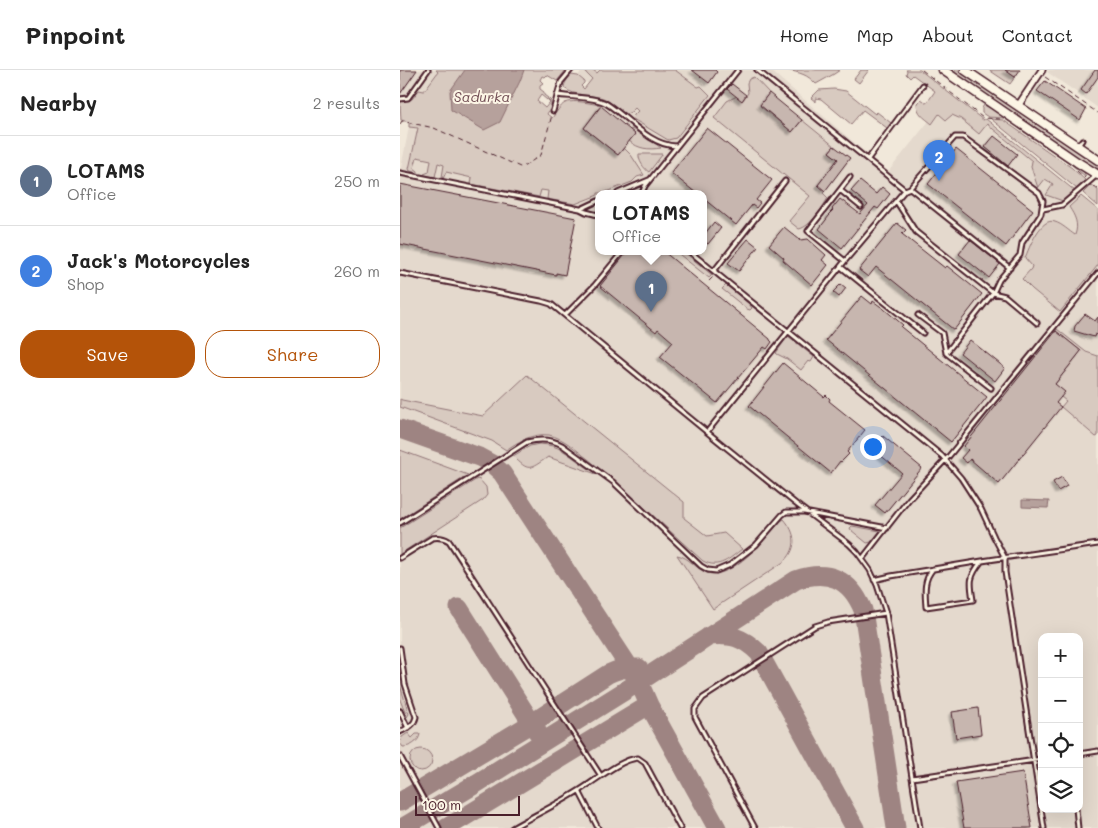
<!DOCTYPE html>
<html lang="en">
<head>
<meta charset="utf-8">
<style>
	:root { --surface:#fff; --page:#f2f2f2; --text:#222; --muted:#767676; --line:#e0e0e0; --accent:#b45309 }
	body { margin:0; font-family:Mali,sans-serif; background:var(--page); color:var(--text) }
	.controls { position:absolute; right:15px; bottom:15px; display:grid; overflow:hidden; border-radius:10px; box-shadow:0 5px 20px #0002 }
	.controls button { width:45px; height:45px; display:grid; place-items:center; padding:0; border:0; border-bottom:1px solid var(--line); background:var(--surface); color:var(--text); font:25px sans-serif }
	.scale { position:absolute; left:15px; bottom:12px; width:105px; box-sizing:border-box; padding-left:5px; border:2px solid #4a1f2b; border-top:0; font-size:14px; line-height:18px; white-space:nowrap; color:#4a1f2b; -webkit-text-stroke:4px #fcf5e5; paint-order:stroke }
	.you { position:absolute; left:472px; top:376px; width:18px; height:18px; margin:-12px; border:4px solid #fff; border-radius:50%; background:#1a73e8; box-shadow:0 0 0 8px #1a73e833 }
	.badge { display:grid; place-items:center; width:32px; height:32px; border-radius:50%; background:var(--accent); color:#fff; font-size:16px; font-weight:700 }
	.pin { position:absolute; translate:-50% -41px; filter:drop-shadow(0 1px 2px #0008) }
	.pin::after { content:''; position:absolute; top:26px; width:18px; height:15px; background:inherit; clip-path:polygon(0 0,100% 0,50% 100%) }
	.popup { position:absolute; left:195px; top:120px; width:112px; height:65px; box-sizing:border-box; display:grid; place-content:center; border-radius:10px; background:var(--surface); filter:drop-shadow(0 1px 4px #0005); font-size:16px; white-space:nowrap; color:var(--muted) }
	.popup b { font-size:19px; color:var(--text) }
	.popup::after { content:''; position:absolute; left:50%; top:100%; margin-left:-10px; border:10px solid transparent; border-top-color:var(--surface) }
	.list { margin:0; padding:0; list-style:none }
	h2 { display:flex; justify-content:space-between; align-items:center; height:65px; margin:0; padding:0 20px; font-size:21px }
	h2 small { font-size:16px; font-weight:400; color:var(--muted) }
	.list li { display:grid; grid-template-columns:32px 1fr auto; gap:15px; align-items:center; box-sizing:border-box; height:90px; padding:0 20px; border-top:1px solid var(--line) }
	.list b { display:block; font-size:19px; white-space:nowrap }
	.list p { margin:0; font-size:16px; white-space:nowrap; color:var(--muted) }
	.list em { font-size:16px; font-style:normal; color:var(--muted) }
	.actions { display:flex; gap:10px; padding:15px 20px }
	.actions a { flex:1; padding:11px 0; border:1px solid var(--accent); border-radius:20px; text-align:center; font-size:18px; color:var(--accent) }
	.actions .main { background:var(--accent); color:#fff }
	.icon { flex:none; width:28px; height:28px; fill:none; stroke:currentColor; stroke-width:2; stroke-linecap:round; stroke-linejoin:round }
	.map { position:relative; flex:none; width:698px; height:758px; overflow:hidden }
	header { display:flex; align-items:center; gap:30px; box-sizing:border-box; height:70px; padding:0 25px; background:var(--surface); border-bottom:1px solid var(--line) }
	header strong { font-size:24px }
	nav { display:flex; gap:28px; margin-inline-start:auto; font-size:18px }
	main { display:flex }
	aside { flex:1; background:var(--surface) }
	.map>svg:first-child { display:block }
	.built { fill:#e4d9cd; fill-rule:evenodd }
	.green { fill:#d8cac0; stroke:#917476 }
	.water { fill:#b6a19c; stroke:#8b6d6f }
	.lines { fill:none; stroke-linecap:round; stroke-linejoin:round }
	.taxiway { stroke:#9e8482; stroke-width:19 }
	.building { fill:#c7b6af; stroke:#4a1f2b; filter:url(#shadow) }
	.service-casing { stroke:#4a1f2b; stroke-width:7 }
	.minor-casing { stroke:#4a1f2b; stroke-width:9 }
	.tertiary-casing { stroke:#4a1f2b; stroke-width:11 }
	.path { stroke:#4a1f2b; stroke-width:1; stroke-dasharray:5 4; stroke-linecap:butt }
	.service { stroke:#fcf5e5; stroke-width:3 }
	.minor { stroke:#fcf5e5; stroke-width:5.5 }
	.tertiary { stroke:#fcf5e5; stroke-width:8 }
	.labels { text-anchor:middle; stroke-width:4; stroke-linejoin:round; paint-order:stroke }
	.water-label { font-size:14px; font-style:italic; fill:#704c53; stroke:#fcf5e5 }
</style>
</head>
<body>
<header>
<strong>Pinpoint</strong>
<nav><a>Home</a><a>Map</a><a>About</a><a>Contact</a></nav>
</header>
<main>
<aside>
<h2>Nearby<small>2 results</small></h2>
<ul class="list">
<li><span class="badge" style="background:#5c6f8a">1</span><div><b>LOTAMS</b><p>Office</p></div><em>250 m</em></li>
<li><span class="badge" style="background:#3f7fe0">2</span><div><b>Jack's Motorcycles</b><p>Shop</p></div><em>260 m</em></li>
</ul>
<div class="actions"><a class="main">Save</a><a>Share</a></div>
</aside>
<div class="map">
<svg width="698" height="758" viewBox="0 0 698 758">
	<defs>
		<filter id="shadow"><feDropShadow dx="-3" dy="3" stdDeviation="1" flood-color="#0004"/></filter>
	</defs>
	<rect width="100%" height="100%" fill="#f1e8da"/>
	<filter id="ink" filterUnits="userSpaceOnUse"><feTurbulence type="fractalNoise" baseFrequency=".02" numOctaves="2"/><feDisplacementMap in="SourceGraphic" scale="10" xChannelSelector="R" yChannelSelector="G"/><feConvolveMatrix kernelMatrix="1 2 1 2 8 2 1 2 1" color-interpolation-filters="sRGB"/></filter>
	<g filter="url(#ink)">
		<path class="built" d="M0,0H49L25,39L0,33Z
			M182,0H370L488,102L549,26L562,35L698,144V758H0V98H1L9,57L18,58L121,101L176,33L179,21L196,20L178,6ZM332,14L346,25L342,30L328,19ZM198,123H304V181H198ZM642,567H679V739H642Z
			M649,0H698V38L684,28L686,24L681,21L679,24L647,2Z"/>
		<path class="green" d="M36,0H166L157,11L147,5L145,7L142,6L140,10L143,13L140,15V19L144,22V25L148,28L147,30L141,25L137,31L145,38L150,32L148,30L149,29L151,31V37L147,44L152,48C156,43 160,36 165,33C174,29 192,34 201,35L184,58L218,85L224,78L231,85L244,105L237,107L232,112L203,123H198V125L175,134L147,129L148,121L141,120L139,127L71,114L72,108L46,102L43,109L42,107L44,95L38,93L35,107L24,105V104L29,102L31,90L17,87L14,98L18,101V103L10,101L9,99L18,58L9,57V52L1,50L0,32L12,29L19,20L24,21L38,2Z
			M184,0H193L197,3L200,0H275L298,17L301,16L310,25L276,68L268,70L233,49L234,45L238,41L235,38L231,42L226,44C217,40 211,31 203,28C189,24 176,27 164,18C164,13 168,9 171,5L178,6L184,11V13L181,16L184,19L192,9L187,4Z
			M387,0H440L434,4L416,14C407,4 400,3 387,0Z
			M461,0H469L459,13L454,9Z
			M506,0H520L583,50L586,49L675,121L663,131L646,125L653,114L645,109L638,118L631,97L632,91L587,54L579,64L561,49L552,45L546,50L539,44L532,54C524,47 517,44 517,33L521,29L527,33L535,21L513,5L510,8L506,4L507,1Z
			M556,0H559L698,94V101L677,88L554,3Z
			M589,0H605L615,7L610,14Z
			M354,7L369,23L360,36L392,62L402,50L434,76L429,82L438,89L418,115L425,121L423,123L428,128C422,138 410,157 399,159L389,151L410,126L314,48L327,31L337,26L343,30L348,23L347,13L349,9Z
			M434,19L446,21L475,44L477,42L491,53L487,58L463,40L451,54L421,29L416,28V32L411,28L419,20Z
			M584,35L592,39L684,102L686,107L671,94L604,48L588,47L582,43V38Z
			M591,49L603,50L672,98L685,110L677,119Z
			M232,59L252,71L261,78C248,80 239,79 229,71L235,64L230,60Z
			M239,84H262V85L249,102C244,99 238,90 239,84Z
			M691,115L698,120V136L683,123Z
			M681,126L698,140V195L660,242L632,219L622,209L631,199L632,196L625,188C629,178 641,146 655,152C662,154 669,161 675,165C679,154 675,146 669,137Z
			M275,181H283L312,205L309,208Z
			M326,215L349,234L352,238L350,240L347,239L322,219Z
			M657,259L686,282L698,286V366L696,367L661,337L666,331L661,327L655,314L681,281L656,261Z
			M388,266L414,287L411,292L408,291L401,300L387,289L377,284L376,283Z
			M127,305L284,432V448L307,466L324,463L342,479C330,488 319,500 303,491C265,457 228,421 188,389C176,380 164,368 149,365C133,363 119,371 106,380L92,371L0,337V329L2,330L83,346Z
			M139,374C160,375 166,383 182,394C188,399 195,402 202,406L148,387C129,400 129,402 113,386L130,376Z
			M0,380L68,405L0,449Z
			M77,409L80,410L86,417L87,425L83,430L0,484V458Z
			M384,449C396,463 398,477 385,491L313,539L277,485C289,487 296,499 307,503C331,511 367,467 381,451Z
			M452,456L480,461L471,472L467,473L451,460L450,458Z
			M0,615L9,644L7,647L0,630Z
			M8,663L12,668L16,664H20C19,672 10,677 3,677L0,673L2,667Z
			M10 690a11 11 0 1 1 22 0a11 11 0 1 1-22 0Z"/>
		<path class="water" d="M65,0H124L120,11L100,52L84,60L51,40L50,21Z
			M622,430L649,431L648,438L622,437Z"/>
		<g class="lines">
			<path class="taxiway" d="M0,359L79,387L92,394L102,403L239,612L249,635L317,758
				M59,538L138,663
				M309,566C331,564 343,567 359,583L455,758
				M0,732L132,653L208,604C218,599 228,597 239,598
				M2,758L74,715L239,612L396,510C427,499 450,508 463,540L496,758
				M46,758L249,635"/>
		</g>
		<path class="building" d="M0,0H17L0,24Z
			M292,0H315L317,2L309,13Z
			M605,0H620L615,7Z
			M695,0H698V7L686,24L681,20Z
			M645,11L686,39L680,50L637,21Z
			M332,14L346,25L342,31L327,19Z
			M369,23L402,50L392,62L360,35Z
			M201,36L235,64L218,85L184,58Z
			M307,58L372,110L356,130L360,133L356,138L352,135L336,155L304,129V123H296L271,103Z
			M594,66L617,84L608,96L585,77Z
			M434,76L450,88L425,121L418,115L438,89L429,82Z
			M556,79L633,140L606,176L528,114Z
			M460,111L476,124L482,117L490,124L478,139L475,137L442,178L419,159L429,146L428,145L433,140L432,139L440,129L460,144L468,135L451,121Z
			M0,114L176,148L165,205L156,203V205L0,174Z
			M314,152L321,158L308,174L304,171V165Z
			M497,153L506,160L502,164L545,198L547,196L582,224L554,260L476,197L468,207L459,200Z
			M384,157L400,170L408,169L426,185L422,190L428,195L412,215L383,190L384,188L369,175Z
			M348,169L358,177L339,201L328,193Z
			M570,170L600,194L589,208L559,184Z
			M228,181H263L370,269V270L372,272L367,279L364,277L317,333L260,287L273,272L258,259L256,262L200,216Z
			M441,214L446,218L439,227L433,222Z
			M462,226L472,234L473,231L484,239L503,255L501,257L587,327L551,372L426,270Z
			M685,244L695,251L698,247V266L695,264L694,267L674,261L675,256Z
			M656,261L681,281L655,314L665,322L656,333L661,337L599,414L570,389L567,393L561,388L568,380L564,376Z
			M570,270L605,298L595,311L560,283Z
			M383,293L424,327L426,325L430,329L429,331L465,360L447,382L449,384L441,392L440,391L431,403L349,336Z
			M483,366L522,398L485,443L475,435L502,403L473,379Z
			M662,407L667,416L658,421L653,412Z
			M578,638L581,664L556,668L552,642Z
			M623,702L632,758H564L556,712Z"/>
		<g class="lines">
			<defs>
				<path id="service" d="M357,0L505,120
					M157,25C170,27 197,27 207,34C229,48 249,75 276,76
					M0,29L8,28L28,0
					M153,41L161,12L171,0
					M678,76L682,70
					M468,89L523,15
					M0,103L180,139L186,142L198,145
					M510,118L610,198
					M440,120L461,137
					M218,123L249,110
					M242,123L245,116L338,0
					M496,131L516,162L593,223L605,226L637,253
					M181,139L198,131
					M643,139L662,135L697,105
					M289,181L542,386L561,408L581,439L594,467L605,488V502L644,758
					M445,191L408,161L450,107
					M441,197L523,263
					M314,201L385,111
					M0,203L141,231L151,234L307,362L396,434L449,474L457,482L470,500L477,515L486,543L520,758
					M165,245L195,215L223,181
					M518,245L542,263L546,283L591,318
					M307,362L445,191L505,120L510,118L555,67H563L639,123L643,131L641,144L622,173L620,185L599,210L593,223L546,283
					M0,453L127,372C139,369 151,369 162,375L213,412L301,496L308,500L316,501L330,495L356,475L382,445L386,442H404L487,458
					M0,488L32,468C38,467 43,467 49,471L201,706
					M462,489L509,429L549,386L698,203
					M533,499C523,510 525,523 526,537L573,530C570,512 569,507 581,492
					M474,510L491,506L582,491L698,474
					M0,578L5,614L16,647C14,656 7,658 0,662
					M0,641L8,658
					M679,684L698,681
					M0,686L39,758
					M512,708L642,689
					M179,721L198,758
					M676,739L678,758
					M112,758C135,745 158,734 180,720C195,711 221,689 238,688L245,693L280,758
					M355,758L295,647V639L303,628L415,556L428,552L486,543"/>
				<path id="minor" d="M618,36L642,0"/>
				<path id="tertiary" d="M543,0L677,92L698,105
					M565,0L698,90"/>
			</defs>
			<use href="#service" class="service-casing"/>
			<use href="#minor" class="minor-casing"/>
			<use href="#tertiary" class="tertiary-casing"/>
			<path class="path" d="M522,0L583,48L600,49
				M645,7L698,43
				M0,54L2,51L34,58L120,97H123L141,85L152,45
				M677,101L685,108
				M694,116L698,119
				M309,211L314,206"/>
			<use href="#service" class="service"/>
			<use href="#minor" class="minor"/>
			<use href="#tertiary" class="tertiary"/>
		</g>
	</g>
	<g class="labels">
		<g class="water-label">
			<text x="82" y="32">Sadurka</text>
		</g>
	</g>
</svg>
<div class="controls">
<button>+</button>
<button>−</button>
<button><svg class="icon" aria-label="locate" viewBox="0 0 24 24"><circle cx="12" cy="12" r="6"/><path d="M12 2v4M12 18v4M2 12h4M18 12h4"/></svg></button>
<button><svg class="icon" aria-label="layers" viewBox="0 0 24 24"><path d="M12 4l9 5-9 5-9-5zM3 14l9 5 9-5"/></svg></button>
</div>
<div class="scale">100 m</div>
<div class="you"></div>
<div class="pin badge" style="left:251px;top:242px;background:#5c6f8a">1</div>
<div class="popup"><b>LOTAMS</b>Office</div>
<div class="pin badge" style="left:539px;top:111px;background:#3f7fe0">2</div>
</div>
</main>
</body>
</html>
